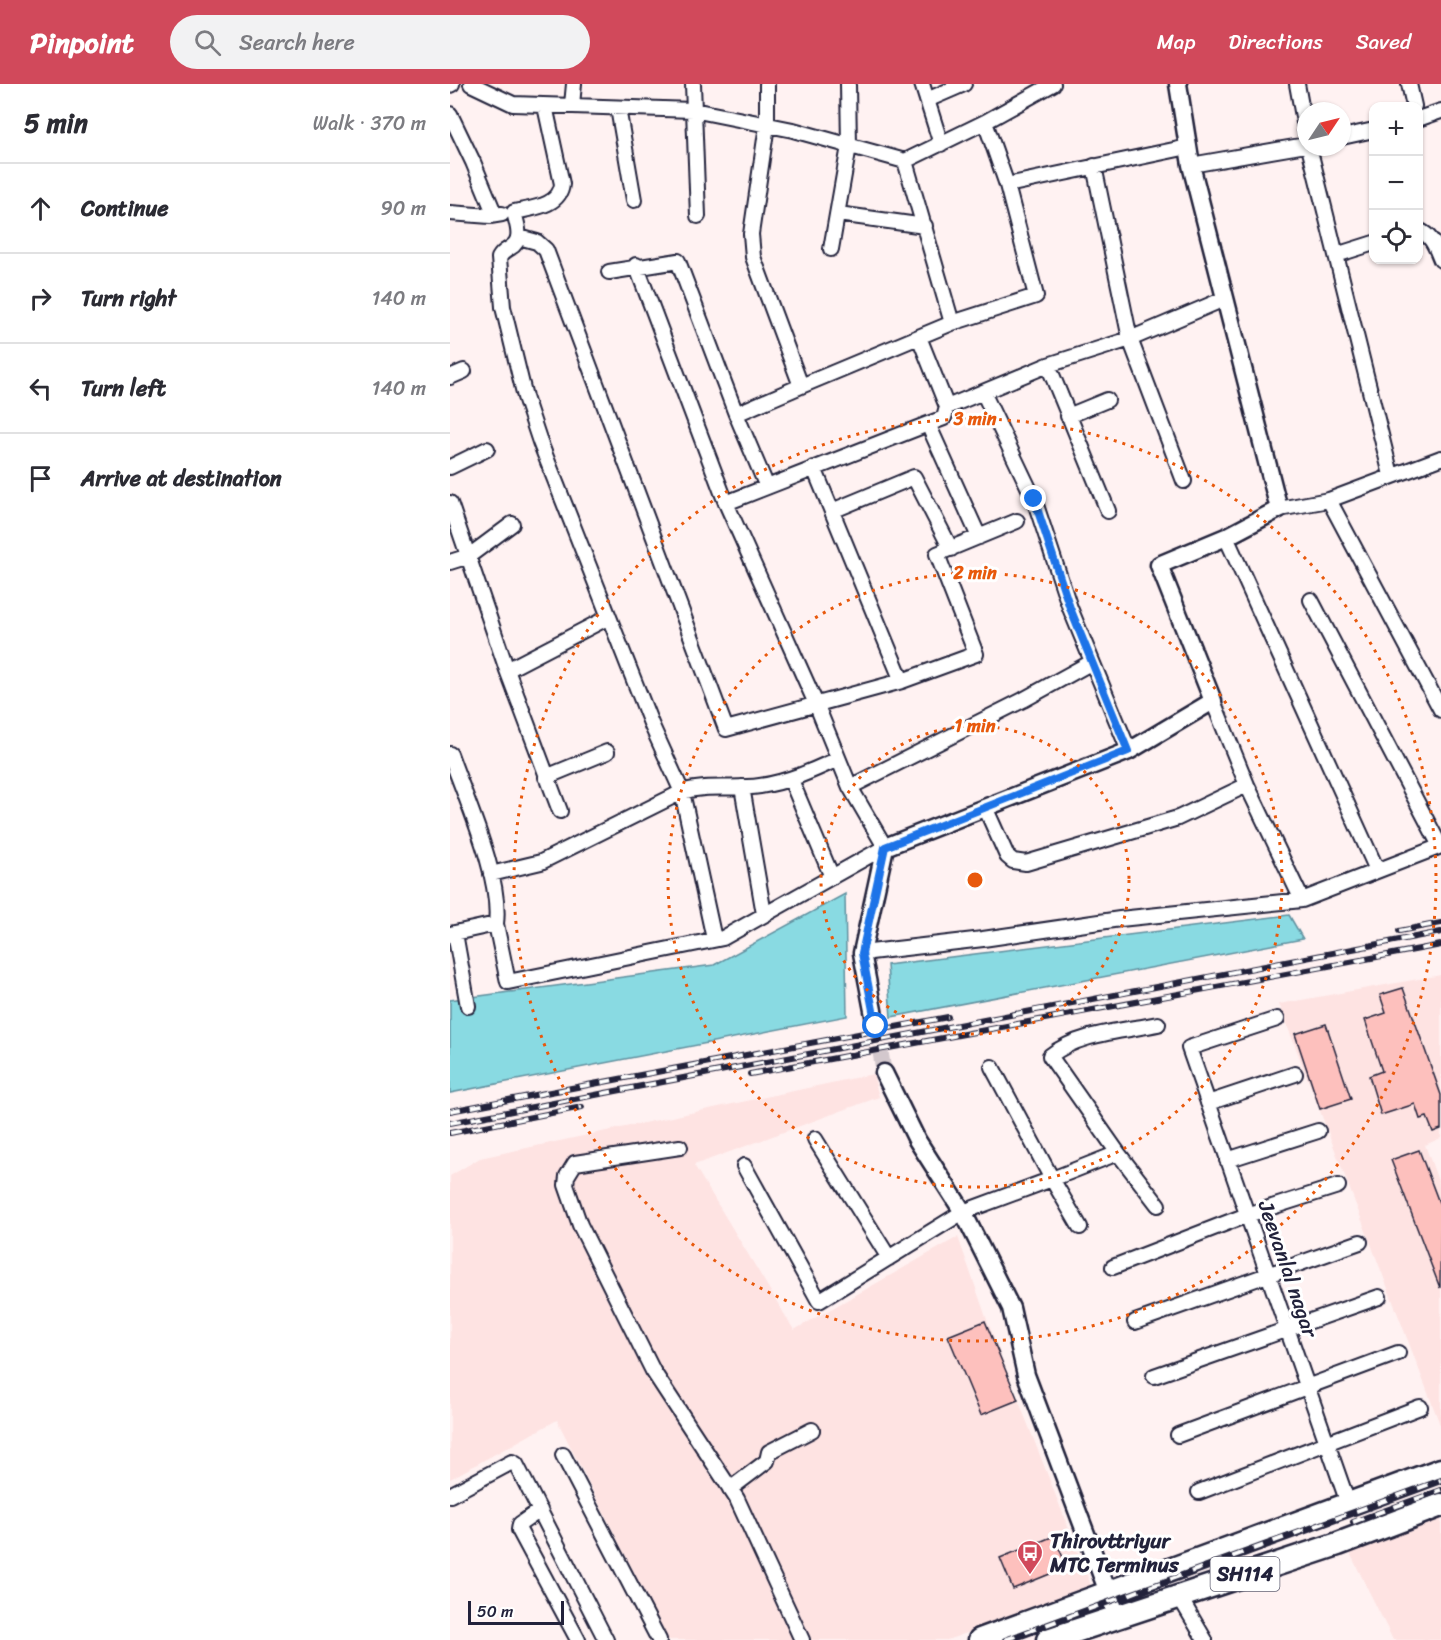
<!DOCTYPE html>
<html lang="en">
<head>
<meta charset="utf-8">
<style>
	:root { --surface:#fff; --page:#f2f2f3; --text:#2b2b33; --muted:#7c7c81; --line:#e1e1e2; --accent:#d1495b }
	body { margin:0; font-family:Sriracha,sans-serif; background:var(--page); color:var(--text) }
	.controls { position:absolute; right:18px; top:18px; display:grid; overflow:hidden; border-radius:12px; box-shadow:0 2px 4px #0004 }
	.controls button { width:54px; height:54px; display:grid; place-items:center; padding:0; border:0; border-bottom:2px solid var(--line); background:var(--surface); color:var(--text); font:30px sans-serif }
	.compass { position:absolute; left:847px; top:18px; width:54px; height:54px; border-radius:50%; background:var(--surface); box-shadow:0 2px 4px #0004; rotate:55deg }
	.scale { position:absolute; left:18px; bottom:15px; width:96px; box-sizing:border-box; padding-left:6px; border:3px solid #22223b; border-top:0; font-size:16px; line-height:21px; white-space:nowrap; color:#22223b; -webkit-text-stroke:4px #fff; paint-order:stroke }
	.stop { position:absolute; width:18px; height:18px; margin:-14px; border:4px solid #1a73e8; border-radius:50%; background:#fff }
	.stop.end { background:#1a73e8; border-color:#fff; box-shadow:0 2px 6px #0008 }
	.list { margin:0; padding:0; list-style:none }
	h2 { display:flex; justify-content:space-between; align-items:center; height:78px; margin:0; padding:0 24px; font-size:26px }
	h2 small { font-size:20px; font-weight:400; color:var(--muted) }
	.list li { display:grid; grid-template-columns:39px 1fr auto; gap:18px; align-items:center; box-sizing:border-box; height:90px; padding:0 24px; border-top:2px solid var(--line) }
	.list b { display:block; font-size:22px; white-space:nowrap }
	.list em { font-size:20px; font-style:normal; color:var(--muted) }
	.icon { flex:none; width:33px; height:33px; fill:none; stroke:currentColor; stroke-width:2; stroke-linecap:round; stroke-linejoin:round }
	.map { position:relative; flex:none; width:991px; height:1556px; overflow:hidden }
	header { display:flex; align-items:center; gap:36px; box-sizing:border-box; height:84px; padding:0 30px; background:var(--accent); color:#fff }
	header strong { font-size:28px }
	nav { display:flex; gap:33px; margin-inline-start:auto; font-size:21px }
	.search { width:420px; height:54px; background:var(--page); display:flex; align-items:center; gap:15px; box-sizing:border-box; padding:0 21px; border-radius:33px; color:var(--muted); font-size:22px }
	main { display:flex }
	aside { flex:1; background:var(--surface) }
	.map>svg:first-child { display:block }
	.built { fill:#fee3e2 }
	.water { fill:#89dae2; stroke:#60909f; stroke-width:1.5 }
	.building { fill:#fdc0bd; stroke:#22223b; stroke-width:1.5 }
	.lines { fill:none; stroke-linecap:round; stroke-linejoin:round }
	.tertiary-tunnel { stroke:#d3c8cd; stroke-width:16; stroke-dasharray:16 8; stroke-linecap:butt }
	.minor-casing { stroke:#22223b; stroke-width:18 }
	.tertiary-casing { stroke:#22223b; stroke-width:21 }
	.primary-casing { stroke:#22223b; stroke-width:27 }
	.minor { stroke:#fff; stroke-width:14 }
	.tertiary { stroke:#fff; stroke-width:16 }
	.primary { stroke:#fff; stroke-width:22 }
	.rail-casing { stroke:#22223b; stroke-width:6 }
	.rail { stroke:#fff; stroke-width:4; stroke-dasharray:11; stroke-linecap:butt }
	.route { stroke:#1a73e8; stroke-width:8 }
	.ring { fill:none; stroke:#e8590c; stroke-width:3; stroke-dasharray:3 6 }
	.labels { text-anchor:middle; stroke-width:6; stroke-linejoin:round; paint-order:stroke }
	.shield { fill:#fff; stroke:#646476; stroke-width:1.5 }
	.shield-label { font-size:20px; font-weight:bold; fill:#22223b }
	.street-label { font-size:21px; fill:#22223b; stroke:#fff }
	.poi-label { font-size:21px; font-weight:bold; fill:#22223b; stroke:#fff; text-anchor:start }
	.centre { fill:#e8590c; stroke:#fff; stroke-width:3 }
	.ring-label { font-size:18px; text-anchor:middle; font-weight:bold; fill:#e8590c; stroke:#fff; stroke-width:6; stroke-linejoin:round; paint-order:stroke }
</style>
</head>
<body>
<header>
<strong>Pinpoint</strong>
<div class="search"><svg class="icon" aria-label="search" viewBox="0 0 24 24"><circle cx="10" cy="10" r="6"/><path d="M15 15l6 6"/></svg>Search here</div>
<nav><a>Map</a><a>Directions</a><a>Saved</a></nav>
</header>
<main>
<aside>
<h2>5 min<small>Walk · 370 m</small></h2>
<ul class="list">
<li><svg class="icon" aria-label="ahead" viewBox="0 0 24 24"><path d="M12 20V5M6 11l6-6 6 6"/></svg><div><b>Continue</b></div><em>90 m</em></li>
<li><svg class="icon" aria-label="right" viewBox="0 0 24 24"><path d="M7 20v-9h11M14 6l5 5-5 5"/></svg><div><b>Turn right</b></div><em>140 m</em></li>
<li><svg class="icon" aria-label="left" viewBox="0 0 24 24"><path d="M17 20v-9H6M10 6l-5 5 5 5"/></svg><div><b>Turn left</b></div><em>140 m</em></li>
<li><svg class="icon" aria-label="arrive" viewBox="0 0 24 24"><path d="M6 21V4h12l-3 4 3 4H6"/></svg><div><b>Arrive at destination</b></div></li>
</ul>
</aside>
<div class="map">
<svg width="991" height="1556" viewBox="0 0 991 1556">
	<rect width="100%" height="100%" fill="#fff2f2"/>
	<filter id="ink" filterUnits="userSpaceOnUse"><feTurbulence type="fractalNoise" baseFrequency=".0167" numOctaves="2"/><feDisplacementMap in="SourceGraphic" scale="12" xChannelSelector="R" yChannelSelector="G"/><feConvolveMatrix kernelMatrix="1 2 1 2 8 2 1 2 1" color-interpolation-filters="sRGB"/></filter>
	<g filter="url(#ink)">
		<path class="built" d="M991,891V1054L975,1061L991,1105V1343L829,920Z
			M423,990L429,1013L244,1081L344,1246L508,1153L537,1236L642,1504L497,1556H218L107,1336L0,1395V1092L30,1074Z
			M991,1433V1556H943L899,1467Z"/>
		<path class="water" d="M395,810L397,932L0,1009V916L264,881Z
			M839,831L853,855L441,933L437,881Z"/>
		<path class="building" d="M953,904L991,1011V1045L983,1048L977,1033L970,1035L965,1020L931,1031L919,992L932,987L915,936L936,929L930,911Z
			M876,940L901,1015L870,1025L845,950Z
			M969,1066L991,1124L990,1204L941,1076Z
			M535,1237L568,1316L531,1331L498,1252Z
			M604,1452L617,1483L563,1505L550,1474Z"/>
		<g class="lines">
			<path class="tertiary-tunnel" d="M426,942L434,989"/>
			<defs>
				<path id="minor" d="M21,0L63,20L243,26L343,46L455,77L502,239L586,212L557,101L535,38
					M243,0L248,132
					M317,0V41L301,150L303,173L351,302L502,239
					M472,0L491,60
					M847,0L856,49
					M959,0L964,22
					M0,1L2,0
					M477,16L514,0
					M122,21L124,0
					M95,22L112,100C110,122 83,124 64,128C67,141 74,156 60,164C55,167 52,168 49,174L53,223L75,313L90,358L202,642L232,708L264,855
					M168,24L184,116
					M0,30L23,78L45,131
					M968,35L991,27
					M892,53L924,46
					M859,63L941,391
					M455,77L535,38L603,0
					M741,81L856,61
					M644,82L680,255L734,397
					M557,101L738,63
					M0,129L40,132L52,130
					M388,130L475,142
					M968,146C982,151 986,164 991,176
					M69,153L87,158L96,166L276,645L452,597L526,570L487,470L567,437
					M381,165L399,62L398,0
					M886,171L924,159
					M159,188L228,177L286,330L351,302
					M469,253L497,323L494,334L478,340L529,453
					M598,281L658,427
					M0,293L14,287
					M533,308L584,415L620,524L679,667
					M497,323L598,281L680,255L774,215
					M286,330L317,403
					M618,332L657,316
					M0,383L37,365
					M364,384L452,597
					M879,416L991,626
					M0,419L57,586L110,727
					M276,419L478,340
					M829,425L879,416L991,374
					M382,427L464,393L501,465
					M776,453L927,786
					M0,478L19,472L62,440
					M861,516L990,762
					M57,586L159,533
					M763,617L797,701L852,816
					M0,670C16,716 52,793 46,840L58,898L273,854L435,763L400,703L367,622L276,419L186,181
					M96,693L157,668
					M341,696L382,793
					M292,703L314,830
					M400,703L573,616L642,578
					M535,723L557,772L563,777L576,779L728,734L797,701
					M41,790L91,778L232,708C257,700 283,706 310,702C338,698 362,687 388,675
					M5,849L18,922
					M0,850L46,840
					M412,869L533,855L670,835L852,816L991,762
					M827,935L739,964L898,1419
					M758,1019L845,990
					M365,1055L439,1174
					M230,1063L125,1079L117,1092L116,1101L130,1141L203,1287L287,1415L352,1556
					M777,1076L868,1047
					M294,1082L369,1217L513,1128L602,1095L542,983
					M708,1121L668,1069L600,972C628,949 674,947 708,940
					M630,1143L602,1095L668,1069
					M663,1183L797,1131L888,1102
					M685,1238L910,1158
					M704,1292L929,1213
					M728,1351L948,1269
					M113,1371L209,1556
					M280,1405L317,1377L319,1368L362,1346
					M749,1408L970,1323
					M0,1411L62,1378L66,1380L156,1556
					M90,1426L70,1440L69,1446L128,1556
					M729,1512L755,1556"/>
				<path id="tertiary" d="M426,942L412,869L435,763L679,667L763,617L709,481L776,453L829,425L741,81L728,0
					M434,989L467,1056L513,1128L561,1224L576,1291L667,1532"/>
				<path id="primary" d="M530,1556L991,1386
					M598,1556L888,1460L991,1421"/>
			</defs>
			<use href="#minor" class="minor-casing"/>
			<use href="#tertiary" class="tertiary-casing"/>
			<use href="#primary" class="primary-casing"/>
			<use href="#minor" class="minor"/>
			<use href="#tertiary" class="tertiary"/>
			<use href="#primary" class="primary"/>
			<defs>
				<path id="rail" d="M949,847L991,839
					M300,990L991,861
					M0,1027L498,933
					M0,1039L991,848
					M0,1049L132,1023
					M903,1438L991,1406
					M555,1556L991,1396"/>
			</defs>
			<use href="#rail" class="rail-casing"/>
			<use href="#rail" class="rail"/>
		</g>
	</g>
	<g class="lines" filter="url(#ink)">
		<path class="route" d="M426,942L412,869L435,763L678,667L620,524L584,415"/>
	</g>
	<g class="ring">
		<circle cx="525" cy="796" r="154"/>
		<circle cx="525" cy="796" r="307"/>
		<circle cx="525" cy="796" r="461"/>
	</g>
	<defs>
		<symbol id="bus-pin" viewBox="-11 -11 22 30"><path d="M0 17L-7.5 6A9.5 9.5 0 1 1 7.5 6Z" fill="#d1495b" stroke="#fff"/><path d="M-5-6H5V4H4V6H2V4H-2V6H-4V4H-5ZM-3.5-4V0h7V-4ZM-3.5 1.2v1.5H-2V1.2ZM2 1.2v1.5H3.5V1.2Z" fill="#fff"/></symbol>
	</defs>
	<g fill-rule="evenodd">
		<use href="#bus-pin" x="565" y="1454" width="30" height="40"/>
	</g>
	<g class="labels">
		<rect class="shield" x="760.5" y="1473" width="69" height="34" rx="4.5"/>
		<g class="shield-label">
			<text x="795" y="1497">SH114</text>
		</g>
		<g class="street-label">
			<text transform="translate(838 1185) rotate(71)" y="7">Jeevanlal nagar</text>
		</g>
		<g class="poi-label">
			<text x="600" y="1464">Thirovttriyur<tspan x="600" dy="24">MTC Terminus</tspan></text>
		</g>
	</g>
	<circle cx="525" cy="796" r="9" class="centre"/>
	<g class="ring-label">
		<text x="525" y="341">3 min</text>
		<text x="525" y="495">2 min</text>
		<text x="525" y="648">1 min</text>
	</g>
</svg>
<div class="controls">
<button>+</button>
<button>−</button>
<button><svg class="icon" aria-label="locate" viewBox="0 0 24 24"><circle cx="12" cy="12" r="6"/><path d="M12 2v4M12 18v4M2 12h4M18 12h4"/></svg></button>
</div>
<svg class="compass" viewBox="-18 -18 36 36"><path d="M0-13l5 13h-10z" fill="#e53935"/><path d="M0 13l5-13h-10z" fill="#7c7c81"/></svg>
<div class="scale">50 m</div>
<div class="stop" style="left:426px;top:942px"></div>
<div class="stop end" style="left:584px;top:415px"></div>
</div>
</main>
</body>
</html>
